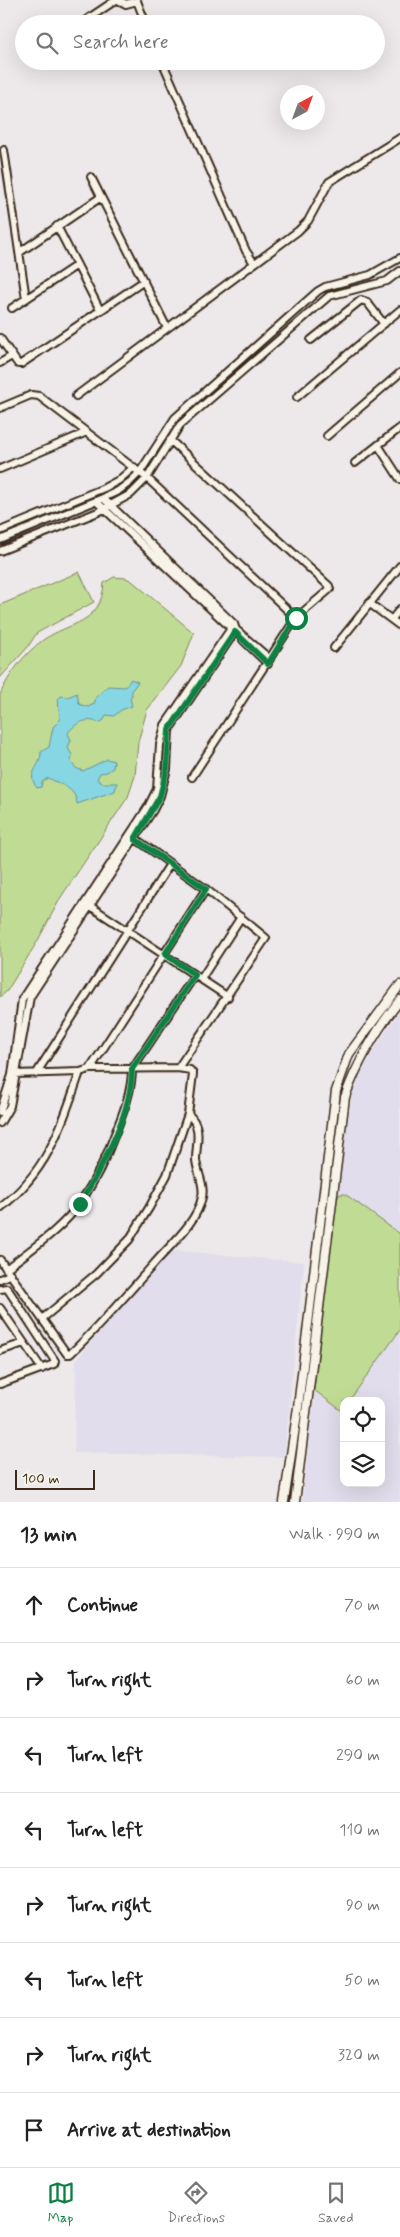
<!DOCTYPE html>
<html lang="en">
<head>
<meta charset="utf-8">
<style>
	:root { --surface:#fff; --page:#f2f2f2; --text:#222; --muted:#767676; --line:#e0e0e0; --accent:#0b8043 }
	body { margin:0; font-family:Mynerve,sans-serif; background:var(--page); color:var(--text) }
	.controls { position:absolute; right:15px; bottom:15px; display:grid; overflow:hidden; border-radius:10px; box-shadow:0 5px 20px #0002 }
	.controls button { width:45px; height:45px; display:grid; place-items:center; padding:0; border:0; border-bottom:1px solid var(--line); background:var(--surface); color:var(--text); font:25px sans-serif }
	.compass { position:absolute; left:280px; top:85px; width:45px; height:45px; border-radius:50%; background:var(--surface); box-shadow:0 5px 20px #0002; rotate:41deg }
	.scale { position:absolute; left:15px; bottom:12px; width:80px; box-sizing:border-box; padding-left:5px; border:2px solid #3b2a1e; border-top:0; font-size:14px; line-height:18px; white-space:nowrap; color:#3b2a1e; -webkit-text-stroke:4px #f7f3e8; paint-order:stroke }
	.stop { position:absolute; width:15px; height:15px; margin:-11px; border:4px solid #0b8043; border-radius:50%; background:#fff }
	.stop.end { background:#0b8043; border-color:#fff; box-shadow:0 1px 5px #0008 }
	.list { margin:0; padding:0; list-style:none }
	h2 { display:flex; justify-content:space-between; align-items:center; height:65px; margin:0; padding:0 20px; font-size:21px }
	h2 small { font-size:16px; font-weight:400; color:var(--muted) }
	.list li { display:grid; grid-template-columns:32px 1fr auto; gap:15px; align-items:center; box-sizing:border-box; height:75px; padding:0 20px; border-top:1px solid var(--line) }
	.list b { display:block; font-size:19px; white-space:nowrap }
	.list em { font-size:16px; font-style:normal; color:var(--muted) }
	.icon { flex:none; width:28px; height:28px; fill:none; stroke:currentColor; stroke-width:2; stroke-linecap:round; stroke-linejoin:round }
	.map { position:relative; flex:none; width:400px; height:1502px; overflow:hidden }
	.search { position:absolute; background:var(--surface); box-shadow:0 5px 20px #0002; left:15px; right:15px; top:15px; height:55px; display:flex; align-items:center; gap:12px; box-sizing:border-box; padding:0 18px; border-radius:28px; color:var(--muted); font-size:19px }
	.sheet { height:665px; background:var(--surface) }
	nav { display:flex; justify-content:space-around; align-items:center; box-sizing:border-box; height:70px; border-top:1px solid var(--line); background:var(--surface); font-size:14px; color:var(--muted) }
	nav a { display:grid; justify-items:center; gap:2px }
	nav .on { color:var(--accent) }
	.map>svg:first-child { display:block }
	.built { fill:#e1ddec; fill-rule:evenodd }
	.green { fill:#c0dc94; stroke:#7e8359 }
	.water { fill:#87d6e4; stroke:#699195 }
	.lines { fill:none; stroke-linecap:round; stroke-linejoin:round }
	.minor-casing { stroke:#3b2a1e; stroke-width:10 }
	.tertiary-casing { stroke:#3b2a1e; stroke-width:11 }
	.minor { stroke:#f7f3e8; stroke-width:6 }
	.tertiary { stroke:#f7f3e8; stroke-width:8 }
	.route { stroke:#0b8043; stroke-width:6 }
</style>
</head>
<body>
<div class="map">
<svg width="400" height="1502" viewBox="0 0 400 1502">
	<rect width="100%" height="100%" fill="#ede9ea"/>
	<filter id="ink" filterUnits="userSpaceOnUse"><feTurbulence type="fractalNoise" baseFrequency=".02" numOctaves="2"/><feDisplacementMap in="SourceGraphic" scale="10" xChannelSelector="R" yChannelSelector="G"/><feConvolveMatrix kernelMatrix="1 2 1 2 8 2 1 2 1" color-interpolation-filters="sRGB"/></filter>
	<g filter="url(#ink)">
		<path class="built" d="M400,1010V1502H302L343,1151L355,1079ZM344,1401H381V1483H344Z
			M171,1250L304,1262L284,1457L74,1453L76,1360Z"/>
		<path class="green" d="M79,572L94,602L37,633L27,648L0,678V605Z
			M114,577L126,578L132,581L194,633L181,666L147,710L138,742L135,776L128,797L61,897L37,942L7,991L0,997V695C8,675 25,653 43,640C71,621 101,625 104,583Z
			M340,1194H345L400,1234V1330L349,1401H344L342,1411L314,1390L336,1200Z"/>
		<path class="water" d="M131,679L138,682L132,690V695L130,698L132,706L121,710L114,716L106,715L104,720L99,723C87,717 75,723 68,733L71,740L68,748L72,755L71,762L76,768L83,771L107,759L114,761L113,768L107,772L100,773L97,779L102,783H117L115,791L77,804C76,788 60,784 48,778L42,782L41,787L37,788C25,772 41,769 41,752L49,747L53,727L60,720L58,699L61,696L68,697L77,693L79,704L88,707L94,704L96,697L108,686L125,687Z"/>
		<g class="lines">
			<defs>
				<path id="minor" d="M118,0L126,4L137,1L146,24
					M89,18L116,0
					M162,61L246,251L254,263
					M4,150L26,299
					M91,177L167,328
					M57,226L100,310
					M20,252L101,197
					M12,308L77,265
					M0,338L18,364H21L144,281
					M311,340L361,300L367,302L384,324
					M0,363L12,356
					M76,396L298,231L308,221L329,182L400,138
					M297,397L400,310
					M0,408L31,395L39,396L147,478L296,618
					M327,436L400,373
					M170,440L329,586L330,589L296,618L192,777
					M378,445L400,479
					M355,463L400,428
					M0,469L87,432
					M0,531L104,488L119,480L134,467
					M0,540L103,498L118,491L130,482L140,472L175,418L318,291L325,287L370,275L400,258
					M0,551L98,512L131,494L147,478L180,425L329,296L387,281L400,271
					M369,603L400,626
					M392,619L400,609
					M233,627L270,659
					M243,640L268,664
					M334,648L400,566
					M133,837L206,889L266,938L178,1068
					M87,904L228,997
					M201,979L241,917
					M90,1069L206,889
					M14,1074L80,1072L90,1069L178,1068L190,1070L193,1074L188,1114L167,1175L149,1208L129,1240L96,1274L42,1319
					M36,1074L170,864
					M0,1112L12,1075L22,999L148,807L157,789L160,745L165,725L230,630L229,626L96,501
					M0,1123L10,1106L30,997L153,810L160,796L167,769L169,730L236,630L234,624L103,498
					M0,1208C48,1171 61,1127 80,1072
					M0,1260L67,1354H70C100,1326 126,1295 153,1265C170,1245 197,1223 202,1197C205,1185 197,1172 196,1160C196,1143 203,1127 188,1114
					M6,1269C31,1249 61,1230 80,1203C95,1181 107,1156 116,1131C124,1111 132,1090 132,1069L195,975
					M0,1279L11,1274
					M0,1289L7,1288L55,1361L54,1364L0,1384
					M0,1308L42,1369
					M0,1351L24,1343"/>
				<path id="tertiary" d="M284,1502L298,1407L336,1091L349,1054L400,985
					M295,1502L345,1097C358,1061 376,1030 400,1000"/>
			</defs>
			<use href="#minor" class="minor-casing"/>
			<use href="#tertiary" class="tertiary-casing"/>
			<use href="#minor" class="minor"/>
			<use href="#tertiary" class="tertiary"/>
		</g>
	</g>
	<g class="lines" filter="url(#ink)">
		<path class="route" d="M80,1204C102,1165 132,1115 132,1069L195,975L165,954L206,889L135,839L160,796L167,769L169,730L235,632L268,664L296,618"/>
	</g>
</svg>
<div class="controls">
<button><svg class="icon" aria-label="locate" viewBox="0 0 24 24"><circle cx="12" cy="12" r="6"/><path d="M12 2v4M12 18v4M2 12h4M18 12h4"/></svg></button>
<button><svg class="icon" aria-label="layers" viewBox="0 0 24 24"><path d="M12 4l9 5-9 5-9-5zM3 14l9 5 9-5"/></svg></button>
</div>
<svg class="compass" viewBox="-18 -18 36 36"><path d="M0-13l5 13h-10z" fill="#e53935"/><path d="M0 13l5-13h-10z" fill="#767676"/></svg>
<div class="scale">100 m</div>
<div class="stop" style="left:296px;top:618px"></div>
<div class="stop end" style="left:80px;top:1204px"></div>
<div class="search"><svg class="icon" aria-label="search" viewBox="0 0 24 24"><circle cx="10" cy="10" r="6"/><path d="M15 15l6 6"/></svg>Search here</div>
</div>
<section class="sheet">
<h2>13 min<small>Walk · 990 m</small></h2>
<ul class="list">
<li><svg class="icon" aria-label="ahead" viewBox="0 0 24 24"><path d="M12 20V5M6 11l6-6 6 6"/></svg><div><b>Continue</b></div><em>70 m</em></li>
<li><svg class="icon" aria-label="right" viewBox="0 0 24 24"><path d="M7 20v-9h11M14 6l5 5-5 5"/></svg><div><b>Turn right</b></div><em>60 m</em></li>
<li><svg class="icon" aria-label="left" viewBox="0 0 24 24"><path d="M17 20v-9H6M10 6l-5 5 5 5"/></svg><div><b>Turn left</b></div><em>290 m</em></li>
<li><svg class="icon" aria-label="left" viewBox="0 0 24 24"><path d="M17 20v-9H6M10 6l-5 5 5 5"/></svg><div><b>Turn left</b></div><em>110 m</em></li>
<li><svg class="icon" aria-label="right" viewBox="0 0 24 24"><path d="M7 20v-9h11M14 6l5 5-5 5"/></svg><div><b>Turn right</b></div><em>90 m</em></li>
<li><svg class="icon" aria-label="left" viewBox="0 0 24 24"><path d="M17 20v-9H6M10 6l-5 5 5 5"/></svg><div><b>Turn left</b></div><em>50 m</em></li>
<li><svg class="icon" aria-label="right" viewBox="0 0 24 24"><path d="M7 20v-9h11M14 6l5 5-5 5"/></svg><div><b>Turn right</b></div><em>320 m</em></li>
<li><svg class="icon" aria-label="arrive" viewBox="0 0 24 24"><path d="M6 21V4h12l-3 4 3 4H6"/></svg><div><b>Arrive at destination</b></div></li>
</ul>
</section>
<nav>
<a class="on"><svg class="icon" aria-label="map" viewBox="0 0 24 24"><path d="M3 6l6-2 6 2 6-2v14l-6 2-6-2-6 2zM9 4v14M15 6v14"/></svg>Map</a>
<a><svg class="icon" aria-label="directions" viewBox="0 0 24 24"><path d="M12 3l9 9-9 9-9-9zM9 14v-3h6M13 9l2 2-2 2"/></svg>Directions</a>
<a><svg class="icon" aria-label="saved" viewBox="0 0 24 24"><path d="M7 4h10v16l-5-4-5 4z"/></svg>Saved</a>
</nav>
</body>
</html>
